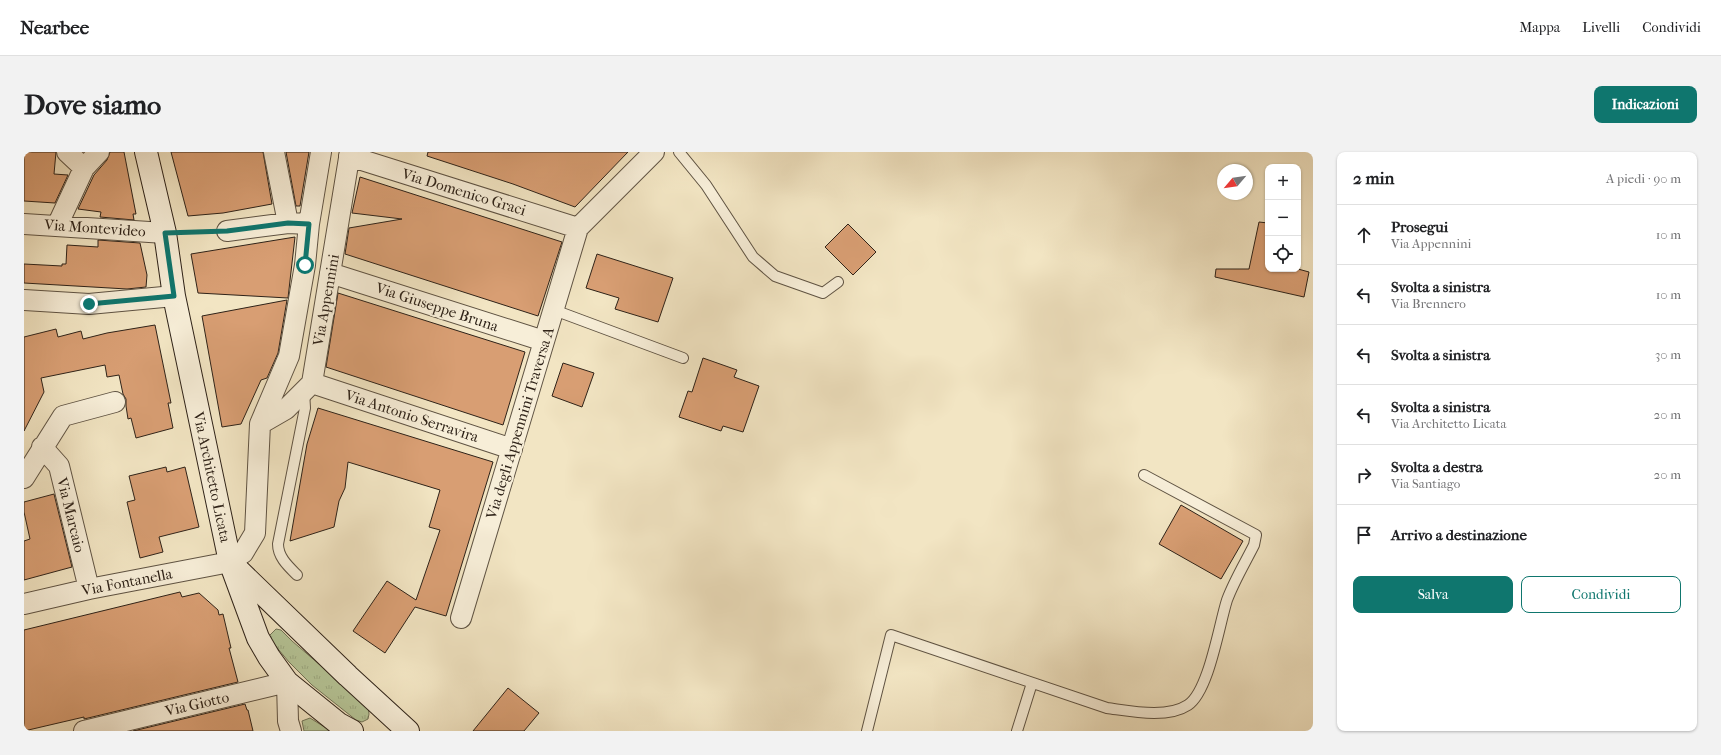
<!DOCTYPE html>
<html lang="it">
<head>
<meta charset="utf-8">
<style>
	:root { --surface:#fff; --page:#f2f2f2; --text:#202124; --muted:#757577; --line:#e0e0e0; --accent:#0f766e }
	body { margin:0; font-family:"IM FELL French Canon",serif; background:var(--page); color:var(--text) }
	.controls { position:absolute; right:12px; top:12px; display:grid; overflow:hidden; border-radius:8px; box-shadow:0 1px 3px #0004 }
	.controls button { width:36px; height:36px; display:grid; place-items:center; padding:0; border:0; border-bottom:1px solid var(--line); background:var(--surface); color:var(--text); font:20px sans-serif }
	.compass { position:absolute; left:1193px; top:12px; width:36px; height:36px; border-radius:50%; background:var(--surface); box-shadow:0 1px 3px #0004; rotate:241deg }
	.stop { position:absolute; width:12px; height:12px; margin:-9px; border:3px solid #0f766e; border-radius:50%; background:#fff }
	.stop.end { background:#0f766e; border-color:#fff; box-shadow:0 1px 4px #0008 }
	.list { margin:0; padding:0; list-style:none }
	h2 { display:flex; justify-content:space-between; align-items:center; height:52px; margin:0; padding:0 16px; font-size:17px }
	h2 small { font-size:13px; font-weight:400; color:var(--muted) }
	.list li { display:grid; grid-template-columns:26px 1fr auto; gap:12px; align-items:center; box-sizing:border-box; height:60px; padding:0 16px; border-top:1px solid var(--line) }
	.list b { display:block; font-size:15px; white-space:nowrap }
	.list p { margin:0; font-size:13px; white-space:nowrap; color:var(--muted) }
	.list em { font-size:13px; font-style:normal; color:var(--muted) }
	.actions { display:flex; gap:8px; padding:12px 16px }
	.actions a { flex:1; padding:9px 0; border:1px solid var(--accent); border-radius:8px; text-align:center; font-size:14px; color:var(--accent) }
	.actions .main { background:var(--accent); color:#fff }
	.icon { flex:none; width:22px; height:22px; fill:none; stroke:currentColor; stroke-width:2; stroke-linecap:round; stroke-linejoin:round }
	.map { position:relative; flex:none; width:1289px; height:579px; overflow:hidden; border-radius:8px }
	header { display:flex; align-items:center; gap:24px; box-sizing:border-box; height:56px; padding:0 20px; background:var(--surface); border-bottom:1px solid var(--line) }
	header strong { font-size:19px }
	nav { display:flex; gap:22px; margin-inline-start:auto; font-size:14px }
	.intro { display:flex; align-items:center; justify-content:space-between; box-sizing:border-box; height:96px; padding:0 24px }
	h1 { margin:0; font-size:28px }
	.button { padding:10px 18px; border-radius:8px; background:var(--accent); color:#fff; font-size:14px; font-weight:700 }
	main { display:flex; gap:24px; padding:0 24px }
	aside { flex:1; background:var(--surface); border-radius:8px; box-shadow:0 1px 3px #0004 }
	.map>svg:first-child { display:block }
	.grass { fill:url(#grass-tufts); stroke:#727458 }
	.building { fill:#d89e73; stroke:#2e2218 }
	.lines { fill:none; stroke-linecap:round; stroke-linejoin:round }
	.lane-casing { stroke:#5f5343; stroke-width:12 }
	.street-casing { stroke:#5f5343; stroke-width:22 }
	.secondary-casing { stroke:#2e2218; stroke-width:24 }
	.path { stroke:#2e2218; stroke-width:2.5; stroke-dasharray:1 2; stroke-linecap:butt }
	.lane { stroke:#f7eed8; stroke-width:10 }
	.street { stroke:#f7eed8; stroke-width:20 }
	.secondary { stroke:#f7eed8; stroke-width:22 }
	.route { stroke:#0f766e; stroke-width:5 }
	.labels { text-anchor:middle; stroke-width:4; stroke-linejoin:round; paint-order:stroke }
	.street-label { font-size:15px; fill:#2e2218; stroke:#f7eed8 }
</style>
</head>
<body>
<header>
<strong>Nearbee</strong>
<nav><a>Mappa</a><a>Livelli</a><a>Condividi</a></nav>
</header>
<div class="intro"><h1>Dove siamo</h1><a class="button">Indicazioni</a></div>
<main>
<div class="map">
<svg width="1289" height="579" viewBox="0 0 1289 579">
	<defs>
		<pattern id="grass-tufts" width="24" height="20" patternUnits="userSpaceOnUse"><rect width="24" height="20" fill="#b6c698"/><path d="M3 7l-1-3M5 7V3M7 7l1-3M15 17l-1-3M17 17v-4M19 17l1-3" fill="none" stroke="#9daa82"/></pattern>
	</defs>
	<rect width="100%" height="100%" fill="#f2e5c3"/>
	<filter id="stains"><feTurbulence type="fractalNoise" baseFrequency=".005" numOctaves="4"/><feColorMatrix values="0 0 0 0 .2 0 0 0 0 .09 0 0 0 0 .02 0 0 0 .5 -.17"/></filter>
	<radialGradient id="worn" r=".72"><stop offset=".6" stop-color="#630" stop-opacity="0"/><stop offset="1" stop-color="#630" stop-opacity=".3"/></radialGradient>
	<path class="grass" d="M252,477L257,478L268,489L344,554L345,562L344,567L338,570L332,568L288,533L265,510L244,485Z
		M286,566L307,579H280L278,569Z"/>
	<path class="building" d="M0,0H32L30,22L44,23L31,51L0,49Z
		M86,0H100L112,62H109L110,68L76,65L77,60L54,57L70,23L83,8Z
		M147,0H239L248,52L199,61L164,64Z
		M262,0H285L276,54H272Z
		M404,0H604L551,55L489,32L403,4Z
		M336,25L538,90L514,164L321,102L325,76L378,67L328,61Z
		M1235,70L1244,71V117H1274L1285,120L1280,145L1191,125L1192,117H1225Z
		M824,72L852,100L829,123L801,95Z
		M271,85L264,146L174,141L167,102Z
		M74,88L116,91L123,123L122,135L103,137L0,131V112L38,114V112H42L43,93L74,95Z
		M573,102L649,126L634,170L591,157L595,146L562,136Z
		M314,141L501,200L479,273L302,215Z
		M263,148L254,201L243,226L237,228L217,272L198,275L178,164Z
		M131,173L147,251H144L149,276L112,286L107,266L104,267L102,254V247L99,242L95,223L83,225L81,213L17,226L20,240L0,279V185L32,177L34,185L57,179L59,187L83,181Z
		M679,206L713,218L710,225L735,234L719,280L699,274L697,279L655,265L664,239L668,240Z
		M539,211L570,221L558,255L528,244Z
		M294,256L469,310L422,464L391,455L361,501L329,479L363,429L392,448L416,378L405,375L416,338L324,310L321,336L315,349L310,375L266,389L283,292Z
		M142,315L143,320L161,315L175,375L135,385L139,400L116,406L103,350L111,348L105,324Z
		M30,342L48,415L0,428V389L6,387L0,360V350Z
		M1157,353L1219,389L1197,427L1135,392Z
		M156,440L158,445L175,441L194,458L195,463L199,462L207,496H205L214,530L60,567V565L0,579V478Z
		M484,536L515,561L500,579H449Z
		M221,552L223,558H224L229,579H109Z"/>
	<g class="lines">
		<defs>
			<path id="lane" d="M655,0L682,33L729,105L751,124L799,141L814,130
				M530,158L659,206
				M273,423C264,414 254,405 254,392L281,256L280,239
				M843,579L867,483L1083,556C1106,559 1143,567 1164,553C1185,539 1195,473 1203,448C1210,429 1221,411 1230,393L1232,383L1120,323
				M993,579L1008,531"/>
			<path id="street" d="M43,0L60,16
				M250,0L264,71L285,72
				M325,4L554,76
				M0,72L141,81
				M33,74L60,16L75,0
				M203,79L264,71
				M306,121L520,189
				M0,148L65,152L150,144
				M288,231L488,297
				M236,272L262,257L288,231L326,0
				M18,295L35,314L65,437
				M0,326L39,264L91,250
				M0,452L65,437L206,410L219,401L231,381L236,272L265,204L281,113L285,72L297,0
				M437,466L554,76L630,0
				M60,579L263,530L264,569L267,579"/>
			<path id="secondary" d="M122,0L141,81L150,144L206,410L234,486L245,505L263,530L315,572L328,579
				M211,415L324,524L384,579"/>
		</defs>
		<use href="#lane" class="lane-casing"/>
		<use href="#street" class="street-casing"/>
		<use href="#secondary" class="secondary-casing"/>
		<path class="path" d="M164,80H181"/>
		<use href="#lane" class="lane"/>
		<use href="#street" class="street"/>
		<use href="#secondary" class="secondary"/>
	</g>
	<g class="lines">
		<path class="route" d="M65,152L150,144L141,81L203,79L264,71L285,72L281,113"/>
	</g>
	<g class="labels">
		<g class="street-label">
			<text transform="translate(440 40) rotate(17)" y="5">Via Domenico Graci</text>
			<text transform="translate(71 76) rotate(4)" y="5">Via Montevideo</text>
			<text transform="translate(302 148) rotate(-80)" y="5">Via Appennini</text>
			<text transform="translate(413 155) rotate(18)" y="5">Via Giuseppe Bruna</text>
			<text transform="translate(388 264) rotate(18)" y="5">Via Antonio Serravira</text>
			<text transform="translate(496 271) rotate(-73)" y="5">Via degli Appennini Traversa A</text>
			<text transform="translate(188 325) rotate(78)" y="5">Via Architetto Licata</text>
			<text transform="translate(47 363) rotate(76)" y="5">Via Marcaio</text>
			<text transform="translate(103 430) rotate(-11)" y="5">Via Fontanella</text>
			<text transform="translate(173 552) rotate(-13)" y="5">Via Giotto</text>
		</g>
	</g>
	<rect width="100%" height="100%" filter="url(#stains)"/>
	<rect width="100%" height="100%" fill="url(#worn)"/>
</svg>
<div class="controls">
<button>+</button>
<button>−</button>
<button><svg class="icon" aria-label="locate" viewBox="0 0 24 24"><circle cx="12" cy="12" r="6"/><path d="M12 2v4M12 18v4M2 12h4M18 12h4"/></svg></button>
</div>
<svg class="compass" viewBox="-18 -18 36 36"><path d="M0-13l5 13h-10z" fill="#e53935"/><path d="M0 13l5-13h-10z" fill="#757577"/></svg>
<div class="stop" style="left:281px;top:113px"></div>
<div class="stop end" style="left:65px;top:152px"></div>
</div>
<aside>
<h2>2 min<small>A piedi · 90 m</small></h2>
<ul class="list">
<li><svg class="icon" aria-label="ahead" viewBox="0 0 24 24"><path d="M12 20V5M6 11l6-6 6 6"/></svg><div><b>Prosegui</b><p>Via Appennini</p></div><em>10 m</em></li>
<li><svg class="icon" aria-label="left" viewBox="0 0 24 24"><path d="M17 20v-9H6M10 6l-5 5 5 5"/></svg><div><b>Svolta a sinistra</b><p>Via Brennero</p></div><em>10 m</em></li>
<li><svg class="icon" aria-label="left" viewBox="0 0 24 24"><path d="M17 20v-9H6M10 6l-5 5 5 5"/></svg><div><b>Svolta a sinistra</b></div><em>30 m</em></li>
<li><svg class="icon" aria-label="left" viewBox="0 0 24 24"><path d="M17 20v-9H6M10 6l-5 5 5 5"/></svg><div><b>Svolta a sinistra</b><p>Via Architetto Licata</p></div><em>20 m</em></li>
<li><svg class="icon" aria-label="right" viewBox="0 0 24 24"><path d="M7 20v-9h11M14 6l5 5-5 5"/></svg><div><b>Svolta a destra</b><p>Via Santiago</p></div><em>20 m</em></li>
<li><svg class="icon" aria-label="arrive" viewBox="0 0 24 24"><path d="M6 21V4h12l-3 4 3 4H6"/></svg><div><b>Arrivo a destinazione</b></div></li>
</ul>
<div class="actions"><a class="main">Salva</a><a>Condividi</a></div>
</aside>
</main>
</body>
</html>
